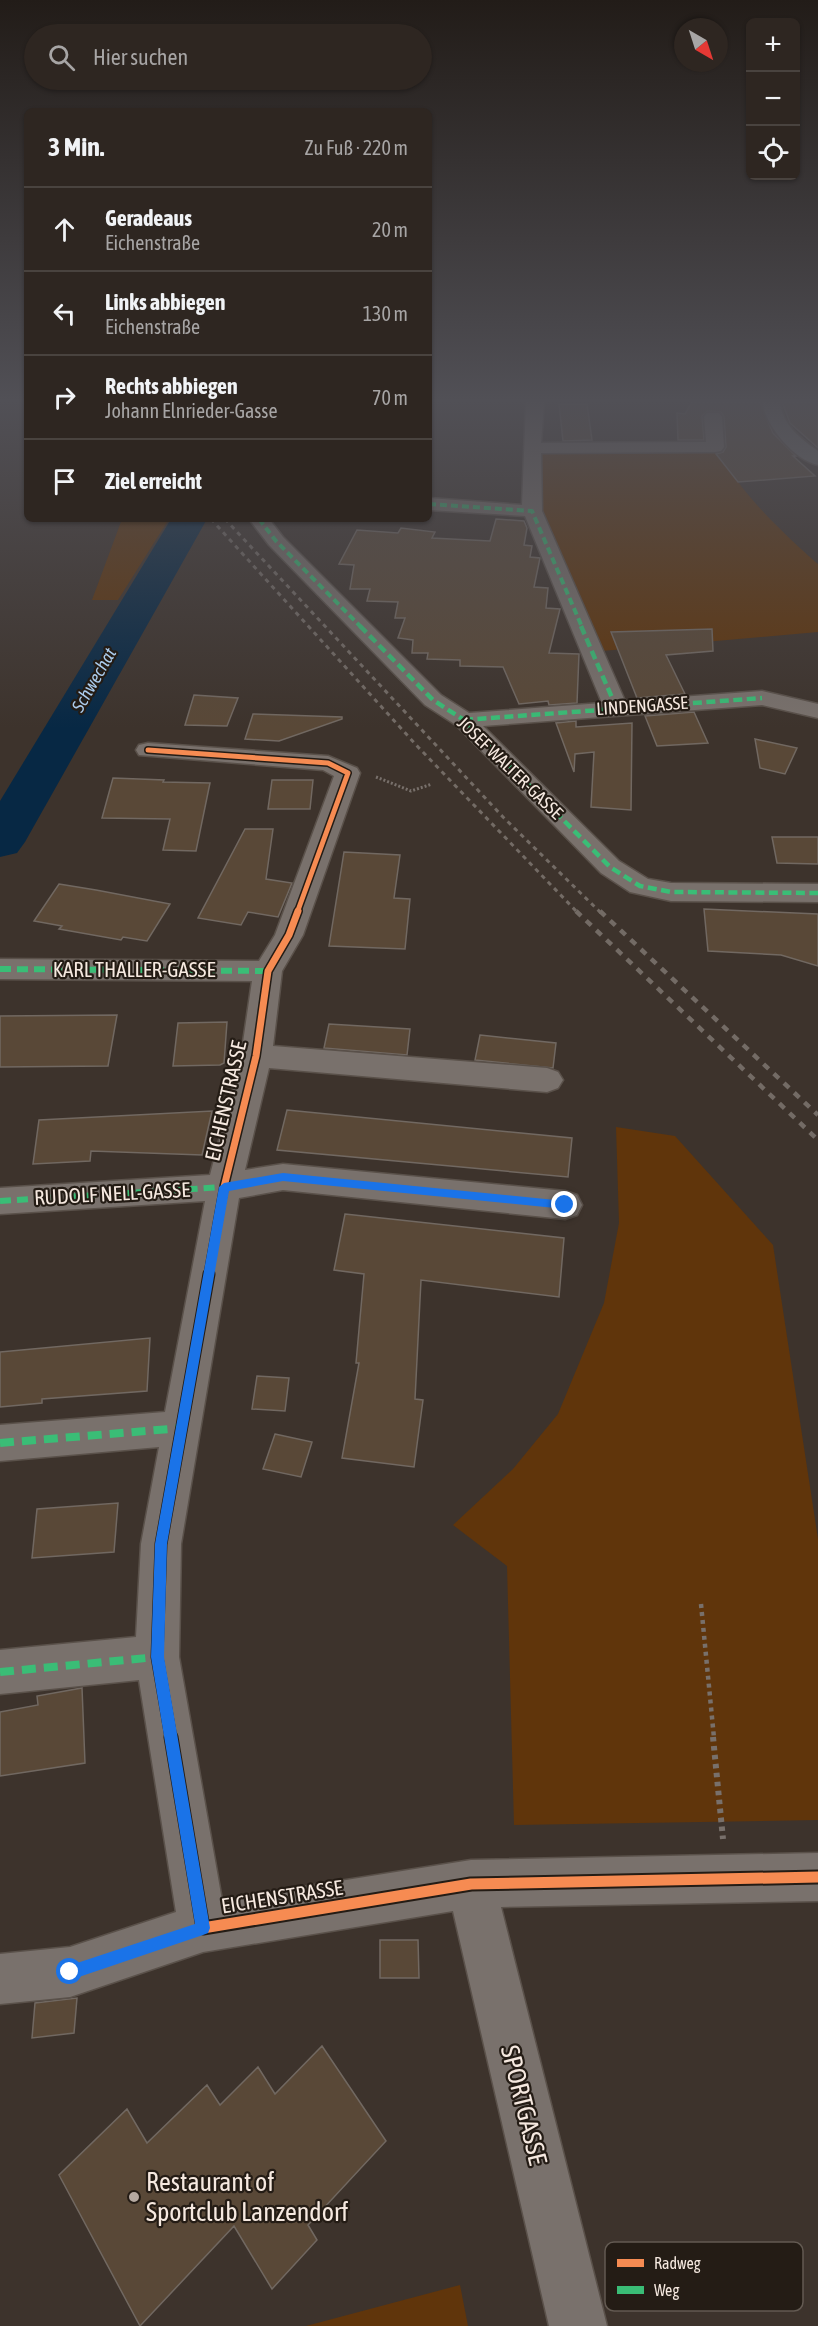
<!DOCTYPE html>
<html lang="de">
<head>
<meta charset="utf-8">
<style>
	:root { --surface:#2e2621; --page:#3a322e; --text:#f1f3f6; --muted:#a7a5a5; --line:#49433f }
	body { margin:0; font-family:"Asap Condensed",sans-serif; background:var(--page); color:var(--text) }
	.controls { position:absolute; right:18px; top:18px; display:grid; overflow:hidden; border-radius:9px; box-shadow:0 2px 4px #0004 }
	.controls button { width:54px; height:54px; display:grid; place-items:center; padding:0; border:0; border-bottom:2px solid var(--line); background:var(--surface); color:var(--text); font:30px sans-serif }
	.compass { position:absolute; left:674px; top:18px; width:54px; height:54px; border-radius:50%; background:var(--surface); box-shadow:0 2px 4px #0004; rotate:141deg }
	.stop { position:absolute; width:18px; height:18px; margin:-14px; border:4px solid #1a73e8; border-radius:50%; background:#fff }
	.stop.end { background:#1a73e8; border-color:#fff; box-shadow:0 2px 6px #0008 }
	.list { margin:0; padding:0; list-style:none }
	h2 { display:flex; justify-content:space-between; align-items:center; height:78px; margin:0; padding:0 24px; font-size:26px }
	h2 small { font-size:20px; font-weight:400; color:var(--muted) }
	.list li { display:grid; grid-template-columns:39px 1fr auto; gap:18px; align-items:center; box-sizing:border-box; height:84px; padding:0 24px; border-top:2px solid var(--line) }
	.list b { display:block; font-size:22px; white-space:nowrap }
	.list p { margin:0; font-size:20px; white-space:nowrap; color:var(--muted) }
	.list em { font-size:20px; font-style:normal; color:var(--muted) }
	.icon { flex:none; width:33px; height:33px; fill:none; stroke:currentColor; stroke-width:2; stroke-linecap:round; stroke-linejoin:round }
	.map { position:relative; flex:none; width:818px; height:2326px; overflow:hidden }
	.search { position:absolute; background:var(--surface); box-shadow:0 2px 4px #0004; left:24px; top:24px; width:408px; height:66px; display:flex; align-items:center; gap:15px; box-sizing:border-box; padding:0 21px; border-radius:33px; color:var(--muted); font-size:22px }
	.panel { position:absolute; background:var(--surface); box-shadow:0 2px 4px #0004; left:24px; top:108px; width:408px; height:414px; border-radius:9px }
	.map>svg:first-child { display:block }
	.green { fill:#60350b }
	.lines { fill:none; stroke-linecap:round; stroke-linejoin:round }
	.river { fill:#072844; fill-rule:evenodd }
	.building { fill:#594837; stroke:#716861; stroke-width:1.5 }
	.minor-casing { stroke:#5a514a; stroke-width:3 }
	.major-casing { stroke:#5a514a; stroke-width:3 }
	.path-far2 { stroke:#78706b; stroke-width:3; stroke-dasharray:2 2; stroke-linecap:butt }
	.path-far1 { stroke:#78706b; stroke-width:4.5; stroke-dasharray:4 4; stroke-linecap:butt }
	.path { stroke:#78706b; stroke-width:6; stroke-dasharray:4.5 4.5; stroke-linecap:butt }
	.minor { fill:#79716c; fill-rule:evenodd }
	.major { fill:#737373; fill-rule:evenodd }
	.rail-far1 { stroke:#736b65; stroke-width:3; stroke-dasharray:4.5 4.5; stroke-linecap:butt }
	.rail { stroke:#736b65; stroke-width:4.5; stroke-dasharray:7 7; stroke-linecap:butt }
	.quiet-far3 { stroke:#3abd76; stroke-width:4; stroke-dasharray:7 4; stroke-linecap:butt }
	.quiet-far2 { stroke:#3abd76; stroke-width:4.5; stroke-dasharray:9 4.5; stroke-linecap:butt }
	.quiet-far1 { stroke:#3abd76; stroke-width:6; stroke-dasharray:11 6; stroke-linecap:butt }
	.quiet { stroke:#3abd76; stroke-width:8; stroke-dasharray:14 8; stroke-linecap:butt }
	.cycleway-far3-casing { stroke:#241c15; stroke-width:8 }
	.cycleway-far2-casing { stroke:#241c15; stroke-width:10 }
	.cycleway-far1-casing { stroke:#241c15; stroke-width:13 }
	.cycleway-casing { stroke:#241c15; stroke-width:15 }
	.cycleway-far3 { stroke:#f68b52; stroke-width:5 }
	.cycleway-far2 { stroke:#f68b52; stroke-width:7 }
	.cycleway-far1 { stroke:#f68b52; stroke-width:9 }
	.cycleway { stroke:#f68b52; stroke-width:11 }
	.route { fill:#1a73e8 }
	.poi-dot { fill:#b5a9a1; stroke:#241c15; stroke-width:2 }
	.labels { text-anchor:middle; stroke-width:4.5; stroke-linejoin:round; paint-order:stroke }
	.far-water-label { font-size:18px; font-style:italic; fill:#abcced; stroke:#241c15 }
	.far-street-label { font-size:18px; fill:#f6e9e0; stroke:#241c15 }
	.street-label { font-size:21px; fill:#f6e9e0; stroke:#241c15 }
	.near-street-label { font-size:26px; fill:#f6e9e0; stroke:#241c15 }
	.near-poi-label { font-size:26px; fill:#f6e9e0; stroke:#241c15; text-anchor:start }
	.key { fill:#241c15; stroke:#635a52; stroke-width:1.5 }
	.key-label { font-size:16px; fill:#f6e9e0 }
</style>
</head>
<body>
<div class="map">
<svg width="818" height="2326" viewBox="0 0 818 2326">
	<rect width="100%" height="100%" fill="#3d332c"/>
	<path class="green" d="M723,449C721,477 796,545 818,564V632L602,651L538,501L536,452Z
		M122,519H169L118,600H92Z
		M616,1127L675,1136L773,1245L818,1539V1820L514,1825L507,1566L453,1525L513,1469L558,1414L604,1303L619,1223Z
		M460,2285L468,2326H306Z"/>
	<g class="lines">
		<path class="river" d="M171,519H207L25,842L17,853L0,857V801Z"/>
	</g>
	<path class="building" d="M692,402H760L773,433L796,456H793L815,476L738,482L716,454L723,452L726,447L724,417L721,412L707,411L702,416L704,440H678L677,413L685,414Z
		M782,402H818V448L790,423Z
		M559,404H587L592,440L563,441Z
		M496,519L524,521L527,528L524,545L532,546L530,557L540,558L534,587L548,588L546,608L560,609L549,653L579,654L577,703L549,705L548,701L519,704L503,667L460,666V660L427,659L428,653H412L413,640L398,638L405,618H395L398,602L367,601L370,589H350L354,565L339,564L357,530L398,533L401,528L435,532L432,538L490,541Z
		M712,629L713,651L666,655L685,694L637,698L611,632Z
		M194,695L238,698L227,726L185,725Z
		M694,712L708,743L657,746L645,716Z
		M253,714L342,717V719L279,741L245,739Z
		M576,721V727L632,723L631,810L591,807L594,752L575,754L574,772L556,723Z
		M755,739L797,748L785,774L760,768Z
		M113,778L164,780L163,782L210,783L196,851L163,850L170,819L102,818Z
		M272,780H313L310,809H268Z
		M245,829H273L266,879L292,883L278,917L248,912L241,925L198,918Z
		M772,837H818V864L777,863Z
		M344,852L400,855L394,898L410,899L405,949L329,946Z
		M59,884L96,890L170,904L147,941L123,937L121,940L59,929L62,926L34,921Z
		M704,909L818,914V966L781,955L708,951Z
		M117,1015L108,1066L0,1067V1016Z
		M227,1022L224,1063L220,1065L173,1066L178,1023Z
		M329,1024L410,1029L407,1055L324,1048Z
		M480,1035L556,1043L553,1068L475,1060Z
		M287,1110L572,1138L568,1177L277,1150Z
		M212,1111L202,1155L91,1151L90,1161L33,1164L39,1120Z
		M345,1214L564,1238L559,1297L421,1280L415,1399L423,1400L414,1467L342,1458L359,1363H356L364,1274L334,1270Z
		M150,1338L147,1391L42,1399V1403L0,1407V1352Z
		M257,1376L289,1378L285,1411L252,1409Z
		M275,1434L312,1442L301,1477L263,1469Z
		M118,1503L114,1552L32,1558L37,1509Z
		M82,1688L85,1763L0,1776V1712L38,1705L37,1696Z
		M380,1940H418L419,1978H380Z
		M77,1998L74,2033L32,2038L35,2003Z
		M322,2046L386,2141L308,2225L317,2240L272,2289L234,2226L140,2326L59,2175L127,2109L147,2143L207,2085L220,2105L258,2067L275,2094Z"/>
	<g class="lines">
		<defs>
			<path id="minor" d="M526,402H544L541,443L706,442L704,417L707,413H719L722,417L724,447L721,451L715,452L541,453L542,511L625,701L762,691L818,704V718L762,705L483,726L619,861L648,879L671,883L818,884V902L671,901L630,892L601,873L456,725L425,705L269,545L249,519H269L283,537L441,695L469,713L602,703L525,516L429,510V498L522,505Z
				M148,743L328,756L357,768L360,773L303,935L282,971L273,1046L547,1068L558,1072L563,1080L558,1088L547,1092L269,1068L245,1170L283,1164L565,1191L577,1195L582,1205L577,1215L565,1219L283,1190L239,1198L181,1544L179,1657L222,1900L471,1860L818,1853V1901L501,1907L607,2326H549L453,1911L203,1952L70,1997L0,2004V1954L70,1947L176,1912L139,1680L0,1694V1650L136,1637L141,1544L159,1447L0,1461V1425L165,1412L205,1201L0,1214V1188L210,1175L241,1056L252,981L0,979V959L259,961L275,935L334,776L323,770L139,755L136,750L139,745Z"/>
			<path id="major" d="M762,402H780C783,426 800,438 818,451V465C794,460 766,426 762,402Z"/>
		</defs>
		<use href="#minor" class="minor-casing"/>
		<use href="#major" class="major-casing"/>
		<path class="path-far2" d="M376,777L411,791L432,784"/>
		<path class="path-far1" d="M701,1604L714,1738"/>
		<path class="path" d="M713,1737L723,1839"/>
		<use href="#minor" class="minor"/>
		<use href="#major" class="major"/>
		<path class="rail-far1" d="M211,519L418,747L578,913
			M225,519L503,817L601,913"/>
		<path class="rail" d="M576,911L818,1140
			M600,911L818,1115"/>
		<path class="quiet-far3" d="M429,504L532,511L582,627
			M259,519L276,541L361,627"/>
		<path class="quiet-far2" d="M360,626L433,700L464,720L610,867L640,886L671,892L818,893
			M581,626L616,707
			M464,720L762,698"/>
		<path class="quiet-far1" d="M0,969L268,971
			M0,1201L224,1187L283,1177L565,1205"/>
		<path class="quiet" d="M0,1443L182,1428
			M0,1672L157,1657V1653"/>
		<defs>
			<path id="cycleway-far3" d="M148,750L328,763L348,773L297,913"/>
			<path id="cycleway-far2" d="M208,1276L224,1187L256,1056L268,971L289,935L298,911"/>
			<path id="cycleway-far1" d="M171,1738L157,1657L161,1544L209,1274"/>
			<path id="cycleway" d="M171,1737L203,1928L471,1884L818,1877"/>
		</defs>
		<use href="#cycleway-far3" class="cycleway-far3-casing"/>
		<use href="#cycleway-far2" class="cycleway-far2-casing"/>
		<use href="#cycleway-far1" class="cycleway-far1-casing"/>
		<use href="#cycleway" class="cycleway-casing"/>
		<use href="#cycleway-far3" class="cycleway-far3"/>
		<use href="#cycleway-far2" class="cycleway-far2"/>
		<use href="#cycleway-far1" class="cycleway-far1"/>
		<use href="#cycleway" class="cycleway"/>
	</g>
	<linearGradient id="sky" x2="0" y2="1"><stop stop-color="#221c18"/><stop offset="0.55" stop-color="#515056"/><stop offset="1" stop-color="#515056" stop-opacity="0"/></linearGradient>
	<rect width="818" height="728" fill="url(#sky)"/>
	<path class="route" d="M283,1173L565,1201L570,1205L565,1209L283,1181L229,1191L167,1544L164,1657L210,1928L208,1933L203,1935L70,1980L65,1978L63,1972L65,1967L195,1924L151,1657L155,1544L219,1187L224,1183Z"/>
	<circle class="poi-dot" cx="134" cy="2197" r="6"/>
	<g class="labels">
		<g class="far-water-label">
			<text transform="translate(94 680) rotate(-60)" y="6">Schwechat</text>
		</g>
		<g class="far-street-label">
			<text transform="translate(642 706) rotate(-4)" y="6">LINDENGASSE</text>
			<text transform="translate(510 768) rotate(44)" y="6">JOSEF WALTER-GASSE</text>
		</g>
		<g class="street-label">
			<text x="134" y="977">KARL THALLER-GASSE</text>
			<text transform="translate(226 1101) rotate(-77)" y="7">EICHENSTRASSE</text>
			<text transform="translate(112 1194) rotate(-3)" y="7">RUDOLF NELL-GASSE</text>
			<text transform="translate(282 1897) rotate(-9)" y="7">EICHENSTRASSE</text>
		</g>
		<g class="near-street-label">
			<text transform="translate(524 2105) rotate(76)" y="9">SPORTGASSE</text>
		</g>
		<g class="near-poi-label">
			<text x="146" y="2191">Restaurant of<tspan x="146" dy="30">Sportclub Lanzendorf</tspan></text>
		</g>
	</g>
	<rect x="605" y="2242" width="198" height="69" rx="9" class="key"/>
	<rect x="617" y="2259" width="27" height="8" fill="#f68b52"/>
	<rect x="617" y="2286" width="27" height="8" fill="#3abd76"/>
	<g class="key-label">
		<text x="654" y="2269">Radweg</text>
		<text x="654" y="2296">Weg</text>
	</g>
</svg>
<div class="controls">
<button>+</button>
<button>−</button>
<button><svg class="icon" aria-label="locate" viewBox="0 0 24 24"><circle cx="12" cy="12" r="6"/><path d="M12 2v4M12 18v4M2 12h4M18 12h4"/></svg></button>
</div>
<svg class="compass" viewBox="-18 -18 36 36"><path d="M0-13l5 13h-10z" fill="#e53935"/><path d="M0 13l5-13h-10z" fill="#a7a5a5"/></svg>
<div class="stop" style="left:70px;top:1972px"></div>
<div class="stop end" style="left:565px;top:1205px"></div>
<div class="search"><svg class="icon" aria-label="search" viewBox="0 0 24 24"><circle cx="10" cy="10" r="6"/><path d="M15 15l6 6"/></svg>Hier suchen</div>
<section class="panel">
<h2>3 Min.<small>Zu Fuß · 220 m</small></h2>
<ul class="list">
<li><svg class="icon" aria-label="ahead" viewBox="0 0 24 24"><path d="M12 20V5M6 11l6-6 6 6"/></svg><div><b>Geradeaus</b><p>Eichenstraße</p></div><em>20 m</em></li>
<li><svg class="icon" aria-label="left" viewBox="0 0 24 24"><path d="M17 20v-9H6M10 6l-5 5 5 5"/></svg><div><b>Links abbiegen</b><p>Eichenstraße</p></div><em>130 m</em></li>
<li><svg class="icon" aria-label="right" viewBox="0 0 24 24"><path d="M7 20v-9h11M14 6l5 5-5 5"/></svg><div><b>Rechts abbiegen</b><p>Johann Elnrieder-Gasse</p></div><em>70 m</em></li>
<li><svg class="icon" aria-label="arrive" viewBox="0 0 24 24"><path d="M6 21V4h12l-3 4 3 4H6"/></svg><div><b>Ziel erreicht</b></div></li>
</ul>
</section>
</div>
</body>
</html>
